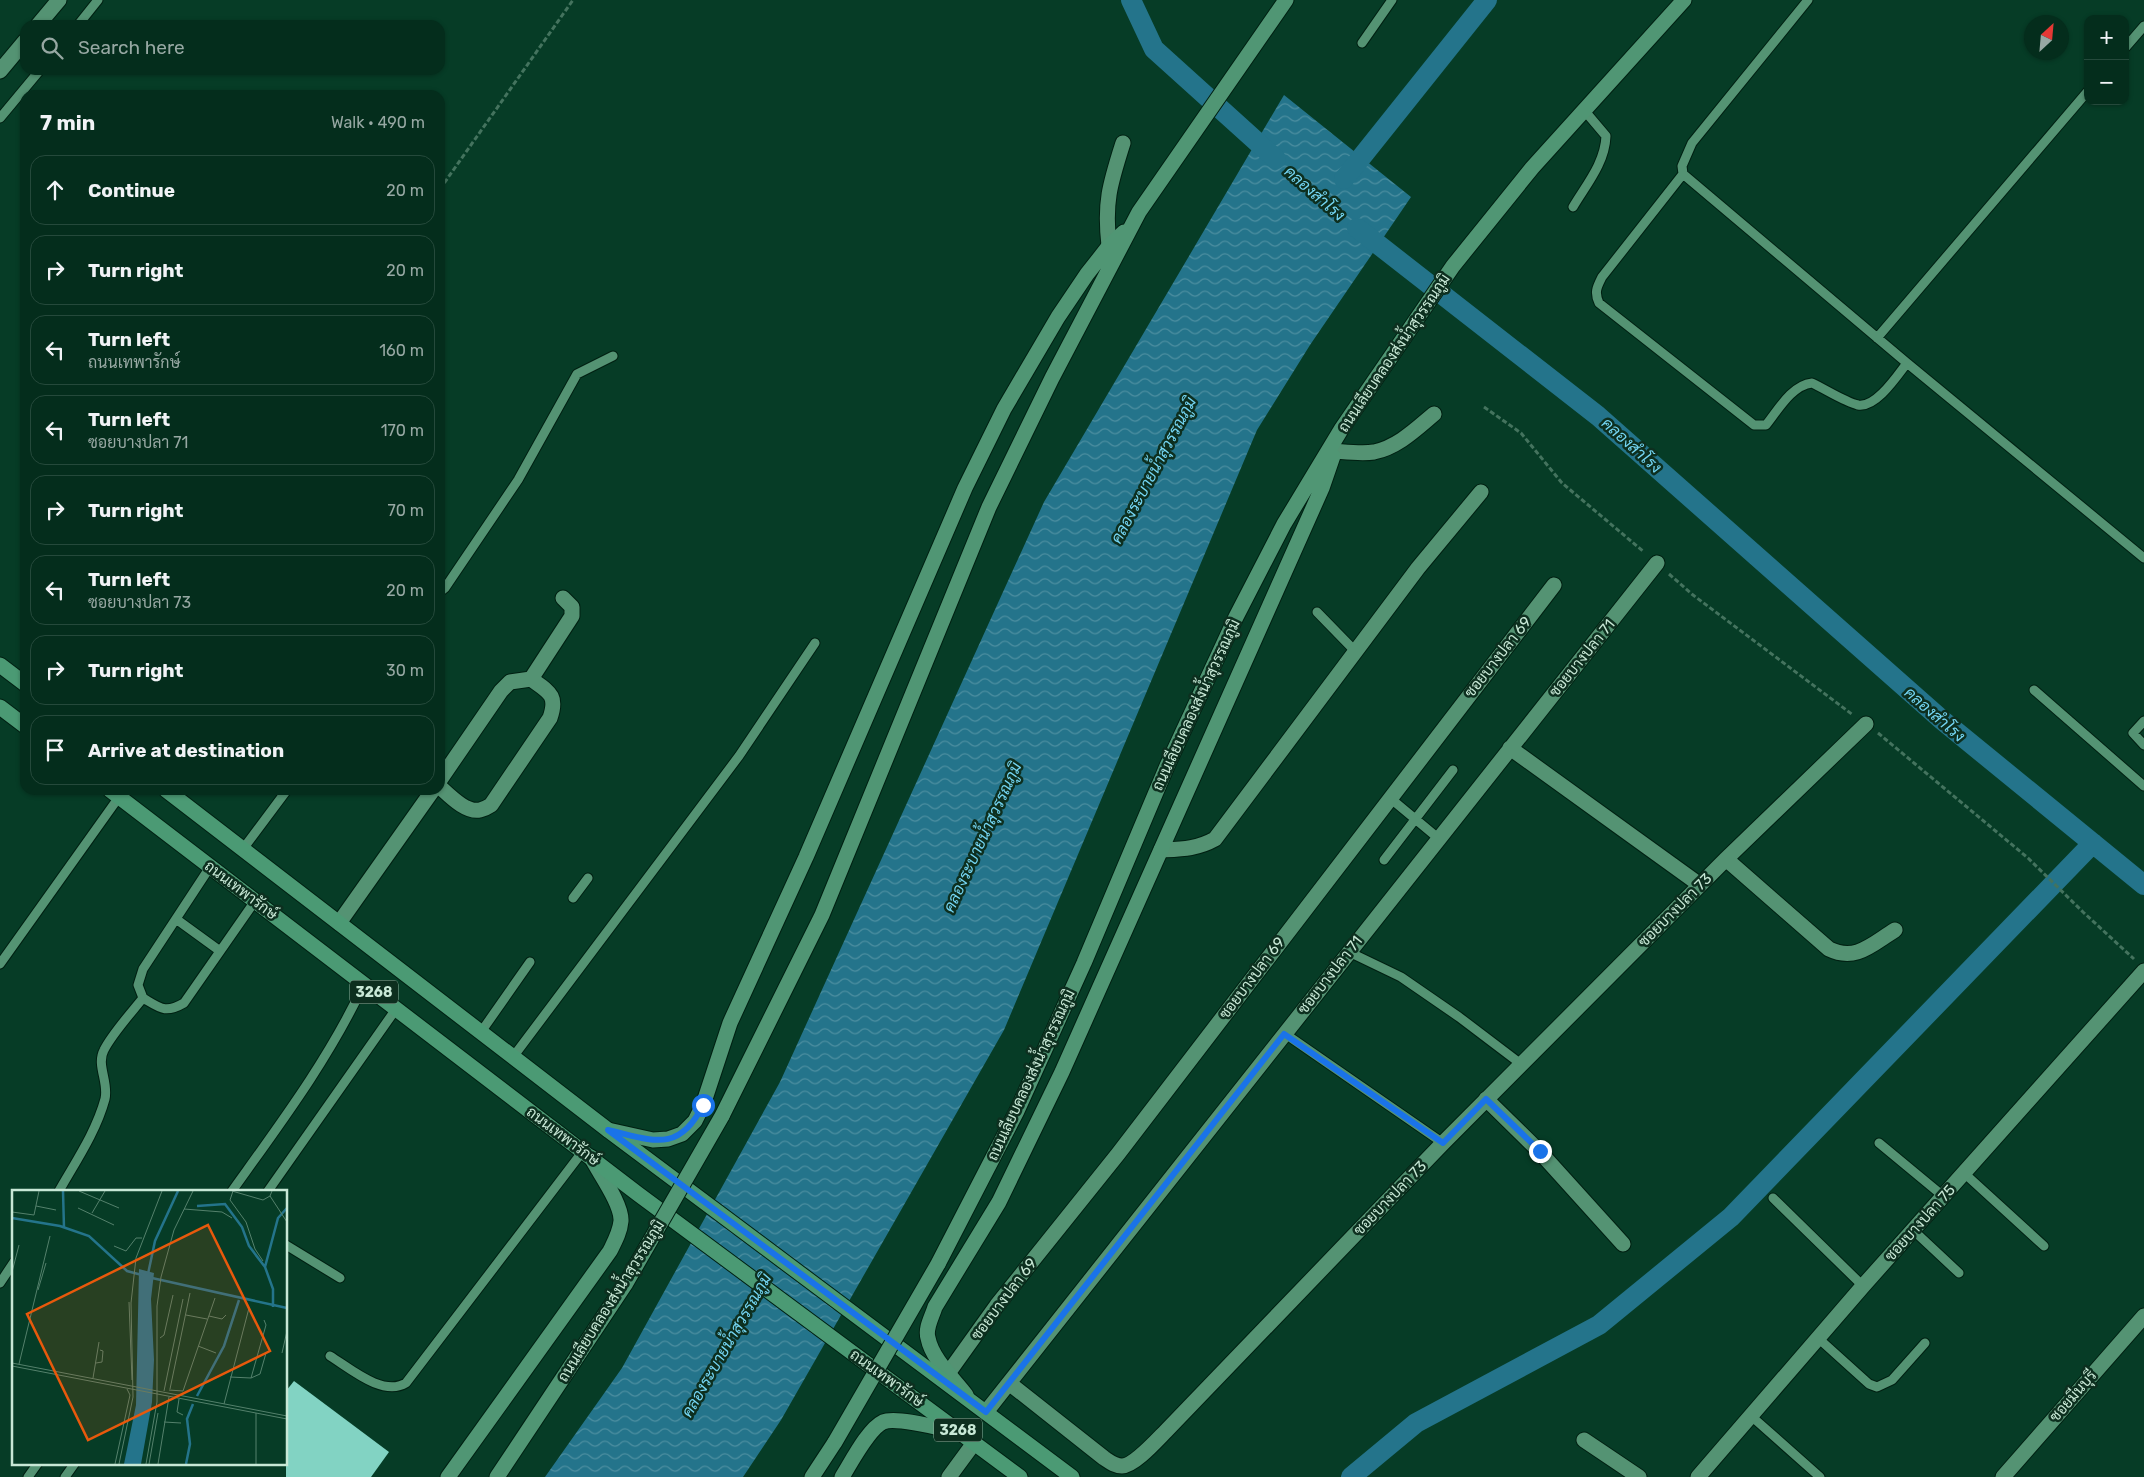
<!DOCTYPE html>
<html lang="en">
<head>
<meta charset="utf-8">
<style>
	:root { --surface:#042d1c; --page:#0d3525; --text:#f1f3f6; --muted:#97a8a3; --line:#25493b }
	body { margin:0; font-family:Rubik,Sarabun,sans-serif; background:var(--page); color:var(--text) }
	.controls { position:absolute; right:15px; top:15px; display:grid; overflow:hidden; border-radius:10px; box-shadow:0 1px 4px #0004 }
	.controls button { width:45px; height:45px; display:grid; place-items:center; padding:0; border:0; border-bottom:1px solid var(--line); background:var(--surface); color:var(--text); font:25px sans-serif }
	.compass { position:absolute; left:2024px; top:15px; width:45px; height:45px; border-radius:50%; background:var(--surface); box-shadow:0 1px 4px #0004; rotate:26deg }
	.stop { position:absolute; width:15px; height:15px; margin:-11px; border:4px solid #1a73e8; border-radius:50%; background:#fff }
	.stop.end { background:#1a73e8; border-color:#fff; box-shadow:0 1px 5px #0008 }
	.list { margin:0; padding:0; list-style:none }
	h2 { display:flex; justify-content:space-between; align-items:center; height:65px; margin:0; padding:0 20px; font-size:21px }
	h2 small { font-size:16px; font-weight:400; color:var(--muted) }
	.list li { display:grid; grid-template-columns:32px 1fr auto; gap:15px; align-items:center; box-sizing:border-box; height:70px; margin:0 10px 10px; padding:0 10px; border:1px solid var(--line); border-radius:15px }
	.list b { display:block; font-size:19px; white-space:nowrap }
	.list p { margin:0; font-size:16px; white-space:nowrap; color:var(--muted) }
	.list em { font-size:16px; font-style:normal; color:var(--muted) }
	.icon { flex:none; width:28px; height:28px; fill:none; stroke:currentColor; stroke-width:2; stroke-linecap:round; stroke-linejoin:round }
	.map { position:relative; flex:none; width:2144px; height:1477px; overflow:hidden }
	.search { position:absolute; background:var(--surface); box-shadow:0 1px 4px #0004; left:20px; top:20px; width:425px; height:55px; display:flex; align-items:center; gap:12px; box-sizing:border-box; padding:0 18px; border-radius:15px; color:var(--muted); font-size:19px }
	.panel { position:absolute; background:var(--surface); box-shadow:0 1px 4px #0004; left:20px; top:90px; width:425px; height:705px; border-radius:15px }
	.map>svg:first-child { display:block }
	.water { fill:url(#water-waves) }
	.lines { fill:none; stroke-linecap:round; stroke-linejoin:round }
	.canal { stroke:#24748b; stroke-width:20 }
	.building { fill:#82d3c3 }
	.service-casing { stroke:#002012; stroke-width:11 }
	.minor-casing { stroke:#002012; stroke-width:17 }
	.secondary-casing { stroke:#002012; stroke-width:17 }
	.primary-casing { stroke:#002012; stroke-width:17 }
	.path { stroke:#44735e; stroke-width:3; stroke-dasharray:5 2.5; stroke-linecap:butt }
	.service { stroke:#549373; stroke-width:9 }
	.minor { stroke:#549373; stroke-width:15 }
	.secondary { stroke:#509674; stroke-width:15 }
	.primary { stroke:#4b9a74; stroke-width:15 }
	.secondary-bridge-casing { stroke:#002012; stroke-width:17; stroke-linecap:butt }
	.secondary-bridge { stroke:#509674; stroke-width:15 }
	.route { stroke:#1a73e8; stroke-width:6 }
	.labels { text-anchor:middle; stroke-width:5; stroke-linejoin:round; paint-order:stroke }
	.shield { fill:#0d2f1f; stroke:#90b09f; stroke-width:1 }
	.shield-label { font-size:14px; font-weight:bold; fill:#c8e8d6 }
	.street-label { font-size:15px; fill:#c8e8d6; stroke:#0d2f1f }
	.water-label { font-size:16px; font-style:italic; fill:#74d5f3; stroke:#0d2f1f }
	.inset-river { fill:none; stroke:#24748b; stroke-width:2.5 }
	.inset-road { fill:none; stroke:#54816c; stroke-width:1 }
	.view { fill:#e8590c; fill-opacity:0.15; stroke:#e8590c; stroke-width:2.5 }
	.inset-edge { fill:none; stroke:#c8e8d6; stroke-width:2.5 }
</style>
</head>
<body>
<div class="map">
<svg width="2144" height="1477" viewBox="0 0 2144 1477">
	<defs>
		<pattern id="water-waves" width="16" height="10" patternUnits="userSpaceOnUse" patternTransform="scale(1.25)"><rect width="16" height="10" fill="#24748b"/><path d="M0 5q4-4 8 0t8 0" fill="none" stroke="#4c8ea0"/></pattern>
	</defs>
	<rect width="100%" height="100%" fill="#063c26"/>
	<path class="water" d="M1284,95L1411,197L1310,345L1257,430L1004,1030L781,1420L743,1477H545L622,1368L780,1082L1044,502Z"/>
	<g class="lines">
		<path class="canal" d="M1131,0L1154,49L1276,159
			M1344,179L1487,0
			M1357,228L1598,416L1942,720L2144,885
			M1351,1477L1416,1423L1599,1325L1731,1217L2093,843"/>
	</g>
	<path class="building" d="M294,1381L389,1452L371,1477H286V1391Z"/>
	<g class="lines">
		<defs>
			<path id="service" d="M1808,0L1692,143L1682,166L1683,174L1602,277C1597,287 1594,292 1599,303L1754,425H1766C1778,410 1792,385 1812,383C1825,389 1845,402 1858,405C1876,408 1897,376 1907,363
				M78,25L98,0
				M1362,43L1392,0
				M2125,48L2144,26
				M0,118L40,70
				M1683,174L1907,363L2144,558
				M1573,207C1586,185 1605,163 1606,136L1584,110
				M1877,338L2088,91
				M440,592L445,588L518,480L577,374L613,356
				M1317,612L1355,651
				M2034,690L2144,786
				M2144,721L2133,733L2144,745
				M1390,798L1438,838
				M243,849L287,790
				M1384,860L1453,770
				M573,898L588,878
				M176,919L220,951
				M1349,952L1401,977L1459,1017L1521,1064
				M0,964L119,797
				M143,998C160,1008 165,1014 184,1003L255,901
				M481,1032L530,962
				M1284,1033L1443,1143
				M513,1057L739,756L815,643
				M1879,1143L1943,1196
				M1964,1173L2044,1246
				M59,1191C76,1161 96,1132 105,1099C109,1082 96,1065 104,1050C112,1034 131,1013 143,998L138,985L143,969L210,867
				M232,1191C280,1124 329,1059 364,984
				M268,1191L396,1009
				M1773,1198L1863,1286
				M1913,1230L1959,1273
				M286,1245L340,1278
				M0,1283L14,1262
				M1818,1338L1869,1384L1877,1387L1892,1380L1925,1343
				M330,1356C351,1369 383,1397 406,1383L583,1151
				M1750,1415L1820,1477
				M28,1477L38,1463
				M65,1477L75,1463"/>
			<path id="minor" d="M38,25L59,0
				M0,71L25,41
				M1109,246C1104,202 1110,184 1123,143
				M1334,451C1347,452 1362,454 1374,452C1398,447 1416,429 1434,414
				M531,679L572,616V607L563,598
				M1510,748L1700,885
				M440,780L501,691L510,682L531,679C549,692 558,695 550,718L491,805C488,807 484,809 480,810C466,813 450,796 440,787
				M1161,850C1182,849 1197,849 1215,839L1418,568L1481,492
				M1726,859L1829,949C1856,962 1872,944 1895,930
				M339,923L433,790
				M1486,1099L1539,1151L1623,1244
				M949,1372L997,1305L1118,1154L1554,585
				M1009,1383L1104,1458C1110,1462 1115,1466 1122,1466C1134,1466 1157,1440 1166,1431L1443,1143L1726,859L1866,724
				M986,1412L1657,563
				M1584,1440L1639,1477
				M949,1477L974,1443
				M1698,1477L1863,1286L2144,971
				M2003,1477L2144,1316"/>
			<path id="secondary" d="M722,1116L822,915L989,507L1052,378L1139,212L1286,0
				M608,1130L653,1140L668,1139L682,1134L695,1121L703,1105L730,1023L806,857L965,488L1004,409L1058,317L1087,274L1109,246L1124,232
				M938,1264L1017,1111L1084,963L1167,766L1236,617L1284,524L1342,428L1453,266L1532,168L1684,0
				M966,1395C954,1379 932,1359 928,1338C925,1328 932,1317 935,1307L999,1202L1062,1072L1322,488L1333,456
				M448,1477L610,1251C615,1241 620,1232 621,1221C622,1204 599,1173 591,1157
				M497,1477L626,1283
				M812,1477L835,1442
				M842,1477C851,1463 868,1429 883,1422C897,1416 946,1430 962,1433"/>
			<path id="primary" d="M0,665L25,684
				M0,707L25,726
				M110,790L638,1194L1020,1477
				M166,790L608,1130L1072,1477"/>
		</defs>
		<use href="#service" class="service-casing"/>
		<use href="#minor" class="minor-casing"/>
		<use href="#secondary" class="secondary-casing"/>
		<use href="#primary" class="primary-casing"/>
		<path class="path" d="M440,189L573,0
			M1484,407L1521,433L1562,483L1644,552
			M1669,574L1693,595L1853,715
			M1878,733L2028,858L2083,912L2134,959"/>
		<use href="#service" class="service"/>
		<use href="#minor" class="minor"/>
		<use href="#secondary" class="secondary"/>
		<use href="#primary" class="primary"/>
		<defs>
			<path id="secondary-bridge" d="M626,1283L722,1116
				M835,1442L938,1264"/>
		</defs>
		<use href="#secondary-bridge" class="secondary-bridge-casing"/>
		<use href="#secondary-bridge" class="secondary-bridge"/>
	</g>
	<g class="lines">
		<path class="route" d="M703,1105C679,1154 652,1140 608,1130L986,1412L1284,1034L1443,1143L1486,1099L1540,1151"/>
	</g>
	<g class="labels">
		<g class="shield">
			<rect x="350" y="980.5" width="48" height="23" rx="4"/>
			<rect x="934" y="1418.5" width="48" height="23" rx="4"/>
		</g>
		<g class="shield-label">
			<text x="374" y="997">3268</text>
			<text x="958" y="1435">3268</text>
		</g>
		<g class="street-label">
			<text transform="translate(1394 353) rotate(-56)" y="5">ถนนเลียบคลองส่งน้ำสุวรรณภูมิ</text>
			<text transform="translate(1498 657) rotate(-52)" y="5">ซอยบางปลา 69</text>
			<text transform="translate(1582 658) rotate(-51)" y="5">ซอยบางปลา 71</text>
			<text transform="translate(1196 705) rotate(-65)" y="5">ถนนเลียบคลองส่งน้ำสุวรรณภูมิ</text>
			<text transform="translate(241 890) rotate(37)" y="5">ถนนเทพารักษ์</text>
			<text transform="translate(1675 910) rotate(-45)" y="5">ซอยบางปลา 73</text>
			<text transform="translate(1330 975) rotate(-52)" y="5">ซอยบางปลา 71</text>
			<text transform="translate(1252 978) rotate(-53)" y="5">ซอยบางปลา 69</text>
			<text transform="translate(1031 1075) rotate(-65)" y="5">ถนนเลียบคลองส่งน้ำสุวรรณภูมิ</text>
			<text transform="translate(563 1136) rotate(37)" y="5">ถนนเทพารักษ์</text>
			<text transform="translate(1390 1198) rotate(-46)" y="5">ซอยบางปลา 73</text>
			<text transform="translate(1920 1223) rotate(-48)" y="5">ซอยบางปลา 75</text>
			<text transform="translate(1004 1299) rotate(-53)" y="5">ซอยบางปลา 69</text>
			<text transform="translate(611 1301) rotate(-58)" y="5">ถนนเลียบคลองส่งน้ำสุวรรณภูมิ</text>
			<text transform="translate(887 1378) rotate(36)" y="5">ถนนเทพารักษ์</text>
			<text transform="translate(2073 1396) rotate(-49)" y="5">ซอยมีนบุรี</text>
		</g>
		<g class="water-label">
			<text transform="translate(1315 193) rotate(41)" y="6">คลองสำโรง</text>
			<text transform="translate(1632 445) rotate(42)" y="6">คลองสำโรง</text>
			<text transform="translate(1153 470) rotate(-62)" y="6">คลองระบายน้ำสุวรรณภูมิ</text>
			<text transform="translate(1935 714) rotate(41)" y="6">คลองสำโรง</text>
			<text transform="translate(982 837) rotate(-65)" y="6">คลองระบายน้ำสุวรรณภูมิ</text>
			<text transform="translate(726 1345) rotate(-60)" y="6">คลองระบายน้ำสุวรรณภูมิ</text>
		</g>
	</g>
	<g transform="translate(12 1190)">
		<rect width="275" height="275" fill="#063c26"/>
		<path d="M127,79L142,83L139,109L142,170L140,212L129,274H112L124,215Z" fill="#24748b"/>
		<path class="inset-river" d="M51,1L52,38M185,16L213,14L230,37L237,56L253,77M0,28L48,36L77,46L115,81L130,85M136,84L143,51L166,1M140,88L275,118M261,117V99L253,77L266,28L275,18M185,206L212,156L227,110M174,274L178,254L175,229L181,214"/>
		<path class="inset-road" d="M67,1L107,18M220,1L251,10L258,6M221,1L218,10L234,32L243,59L251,71M260,1L258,6L275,32M24,16L44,20M66,18L102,35M172,19L210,22L220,28M0,22L22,25L27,1M80,23L93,1M102,56L114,61L124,48H130M0,82L7,55M26,100L34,73M117,112L120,190M174,125L195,129M197,126L210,129L214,125M148,148L152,145L161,105M186,156L204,163M270,163L275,141M0,173L275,226M84,173L90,172L91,161L88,160M7,174L38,46M0,176L275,229M218,187L239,188L254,135L252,130M81,188L87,152M239,188L248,184L254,163M158,199L178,103M157,200L171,201L203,108M152,201L171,109M167,209L165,222L171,225M212,214L237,118M152,232L169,233M103,274L118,205L115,199M107,274L121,207L119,113L124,68L150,1M134,274L145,212V116L149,87L162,40L181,1M137,274L146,223M146,274L157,207M244,274V223"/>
		<path class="view" d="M196,35L258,161L76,250L15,124Z"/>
		<rect width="275" height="275" class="inset-edge"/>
	</g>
</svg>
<div class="controls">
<button>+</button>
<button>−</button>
</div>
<svg class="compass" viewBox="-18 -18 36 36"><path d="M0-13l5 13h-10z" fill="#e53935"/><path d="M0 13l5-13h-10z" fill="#97a8a3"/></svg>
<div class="stop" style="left:703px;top:1105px"></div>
<div class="stop end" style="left:1540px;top:1151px"></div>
<div class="search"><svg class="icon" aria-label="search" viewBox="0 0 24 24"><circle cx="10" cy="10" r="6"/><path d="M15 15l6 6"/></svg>Search here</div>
<section class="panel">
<h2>7 min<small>Walk · 490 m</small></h2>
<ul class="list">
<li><svg class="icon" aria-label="ahead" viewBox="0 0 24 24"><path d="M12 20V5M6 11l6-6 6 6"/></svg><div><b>Continue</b></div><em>20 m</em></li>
<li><svg class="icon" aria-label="right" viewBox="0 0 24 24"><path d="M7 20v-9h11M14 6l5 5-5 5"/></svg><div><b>Turn right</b></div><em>20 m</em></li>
<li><svg class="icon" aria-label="left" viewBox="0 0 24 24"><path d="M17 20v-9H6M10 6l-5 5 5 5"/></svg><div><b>Turn left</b><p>ถนนเทพารักษ์</p></div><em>160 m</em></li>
<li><svg class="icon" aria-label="left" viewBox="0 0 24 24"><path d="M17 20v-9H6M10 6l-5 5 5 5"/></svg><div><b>Turn left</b><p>ซอยบางปลา 71</p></div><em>170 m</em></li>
<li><svg class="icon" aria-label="right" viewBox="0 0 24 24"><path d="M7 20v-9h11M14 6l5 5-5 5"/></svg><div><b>Turn right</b></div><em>70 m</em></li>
<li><svg class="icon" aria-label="left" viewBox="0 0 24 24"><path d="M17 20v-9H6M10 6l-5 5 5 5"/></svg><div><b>Turn left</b><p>ซอยบางปลา 73</p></div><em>20 m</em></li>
<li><svg class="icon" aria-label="right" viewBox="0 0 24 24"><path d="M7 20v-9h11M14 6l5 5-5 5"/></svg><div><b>Turn right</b></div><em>30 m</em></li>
<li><svg class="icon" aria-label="arrive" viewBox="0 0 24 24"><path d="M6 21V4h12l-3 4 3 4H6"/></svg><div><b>Arrive at destination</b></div></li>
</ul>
</section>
</div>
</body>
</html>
